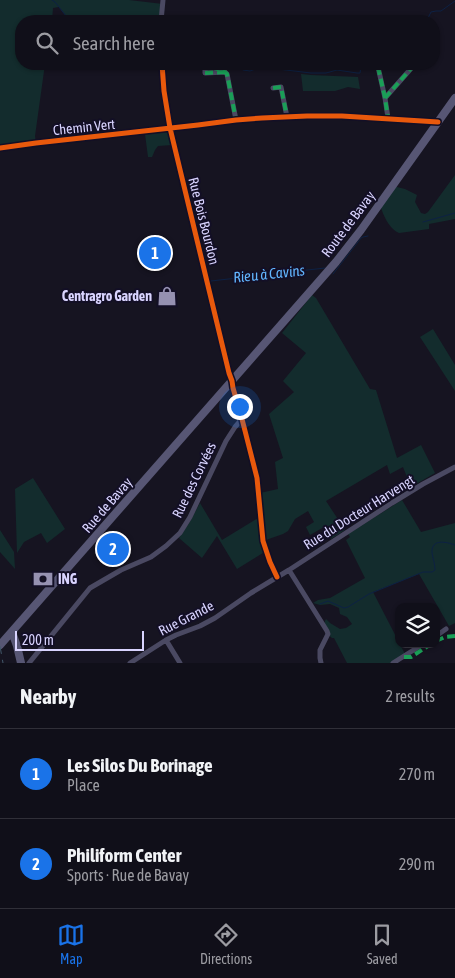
<!DOCTYPE html>
<html lang="en">
<head>
<meta charset="utf-8">
<style>
	:root { --surface:#100f19; --page:#191822; --text:#f1f3f6; --muted:#9c9ca2; --line:#302f38; --accent:#1a73e8 }
	body { margin:0; font-family:"Asap Condensed",sans-serif; background:var(--page); color:var(--text) }
	.controls { position:absolute; right:15px; bottom:15px; display:grid; overflow:hidden; border-radius:10px; box-shadow:0 1px 4px #0004 }
	.controls button { width:45px; height:45px; display:grid; place-items:center; padding:0; border:0; border-bottom:1px solid var(--line); background:var(--surface); color:var(--text); font:25px sans-serif }
	.scale { position:absolute; left:15px; bottom:12px; width:129px; box-sizing:border-box; padding-left:5px; border:2px solid #d9d4ff; border-top:0; font-size:14px; line-height:18px; white-space:nowrap; color:#d9d4ff; -webkit-text-stroke:4px #130f26; paint-order:stroke }
	.you { position:absolute; left:239px; top:406px; width:18px; height:18px; margin:-12px; border:4px solid #fff; border-radius:50%; background:#1a73e8; box-shadow:0 0 0 8px #1a73e833 }
	.badge { display:grid; place-items:center; width:32px; height:32px; border-radius:50%; background:var(--accent); color:#fff; font-size:16px; font-weight:700 }
	.pin { position:absolute; translate:-50% -50%; border:2px solid #fff; box-shadow:0 1px 5px #0006 }
	.list { margin:0; padding:0; list-style:none }
	h2 { display:flex; justify-content:space-between; align-items:center; height:65px; margin:0; padding:0 20px; font-size:21px }
	h2 small { font-size:16px; font-weight:400; color:var(--muted) }
	.list li { display:grid; grid-template-columns:32px 1fr auto; gap:15px; align-items:center; box-sizing:border-box; height:90px; padding:0 20px; border-top:1px solid var(--line) }
	.list b { display:block; font-size:19px; white-space:nowrap }
	.list p { margin:0; font-size:16px; white-space:nowrap; color:var(--muted) }
	.list em { font-size:16px; font-style:normal; color:var(--muted) }
	.icon { flex:none; width:28px; height:28px; fill:none; stroke:currentColor; stroke-width:2; stroke-linecap:round; stroke-linejoin:round }
	.map { position:relative; flex:none; width:455px; height:663px; overflow:hidden }
	.search { position:absolute; background:var(--surface); box-shadow:0 1px 4px #0004; left:15px; right:15px; top:15px; height:55px; display:flex; align-items:center; gap:12px; box-sizing:border-box; padding:0 18px; border-radius:20px; color:var(--muted); font-size:19px }
	.sheet { height:245px; background:var(--surface) }
	nav { display:flex; justify-content:space-around; align-items:center; box-sizing:border-box; height:70px; border-top:1px solid var(--line); background:var(--surface); font-size:14px; color:var(--muted) }
	nav a { display:grid; justify-items:center; gap:2px }
	nav .on { color:var(--accent) }
	.map>svg:first-child { display:block }
	.green { fill:#132c2d }
	.lines { fill:none; stroke-linecap:round; stroke-linejoin:round }
	.stream { stroke:#0d2144; stroke-width:1 }
	.minor { stroke:#4a4962; stroke-width:5 }
	.secondary { stroke:#575674; stroke-width:8 }
	.rail { stroke:#43596b; stroke-width:1; stroke-dasharray:8 6; stroke-linecap:butt }
	.quiet { stroke:#1a9f57; stroke-width:4; stroke-dasharray:8 4; stroke-linecap:butt }
	.cycleway-casing { stroke:#130f26; stroke-width:8 }
	.cycleway { stroke:#e8590c; stroke-width:5 }
	.labels { text-anchor:middle; stroke-width:4; stroke-linejoin:round; paint-order:stroke }
	.street-label { font-size:14px; fill:#d9d4ff; stroke:#130f26 }
	.poi-label { font-size:14px; font-weight:bold; fill:#d9d4ff; stroke:#130f26; text-anchor:end }
	.water-label { font-size:15px; font-style:italic; fill:#62b6ff; stroke:#130f26 }
</style>
</head>
<body>
<div class="map">
<svg width="455" height="663" viewBox="0 0 455 663">
	<rect width="100%" height="100%" fill="#161421"/>
	<path class="green" d="M0,0H129L163,4L161,21H70L59,7L53,8L52,21H21V64H45L35,136L36,143L0,148Z
		M301,74L311,75L358,77L360,89L348,87L335,91H303Z
		M166,132L169,134L172,145L158,146L155,150L152,157H148L145,134Z
		M455,175V219L429,224V229L399,233C389,229 382,213 380,204L393,186L405,189L417,195L415,202L421,213L425,214L428,212Z
		M312,295L316,298L370,389L376,390L397,458L421,445L435,473L411,487L403,467L390,474L387,465L326,501L345,530L331,539L324,527L310,535L306,527L314,522L308,511L295,519L288,531L283,534L263,541L266,551L237,569L217,536L202,558L179,538L189,523L200,503L222,540L258,518L263,517L260,493L278,489L275,462L283,458L269,414L294,392L283,381L306,353L282,333Z
		M433,329L455,365V391L420,337Z
		M33,478L65,529L47,543L41,533L24,542L17,553L15,489Z
		M402,500L421,532L455,523V623L449,626L419,574L373,592L405,654L390,663H347L334,638H332C327,634 322,625 326,619L330,623L340,629L346,628L352,624L347,617L340,614L339,608L330,604L320,605L313,603L318,600L330,598L365,578L346,540L350,537L348,534Z
		M0,530L14,552L15,569L0,552Z"/>
	<g class="lines">
		<path class="stream" d="M52,0L55,2L70,21
			M423,21L428,18L431,12L436,11H441L455,1
			M228,64L234,66H238L243,70L250,71L261,67L311,73H326L337,70L357,73H360L361,66L364,64
			M423,222L455,213
			M333,274L361,238L363,237L368,236
			M211,281L325,268
			M320,604L328,601L344,608L348,607L369,594L423,572H432L435,570C435,564 433,559 432,553C431,538 447,542 455,545"/>
		<path class="minor" d="M161,21L163,0
			M162,64L164,91L170,128L229,373L232,381L233,388L242,419L257,478L263,541L270,562L277,577
			M378,67L385,98L388,118
			M225,72L205,73V64L225,72L227,74L236,120
			M273,88L281,87L287,117
			M385,98L415,64
			M0,148L36,143L198,125L236,120L262,118L307,116H342L438,122
			M289,570L327,631L328,634L320,650V658L321,663
			M436,636L446,629
			M166,640L180,663
			M29,663L90,588L121,570L151,557L166,546L180,533L190,517L226,441L235,427L242,419
			M130,663L166,640L176,635L200,626L215,618L251,593L289,570L392,503L423,484L455,467
			M393,663L423,644"/>
		<path class="secondary" d="M12,632L17,646L21,663
			M0,645L336,262L361,230L455,98"/>
		<path class="rail" d="M0,646L3,663"/>
		<path class="quiet" d="M378,67L385,98L388,118
			M225,72L205,73V64L225,72L227,74L236,120
			M273,88L281,87L287,117
			M385,98L415,64
			M436,641L445,637L455,636
			M404,657H411L431,644"/>
		<defs>
			<path id="cycleway" d="M162,64L164,91L170,128L229,373L232,381L233,388L242,419L257,478L263,541L270,562L277,577
				M0,148L36,143L198,125L236,120L262,118L307,116H342L438,122"/>
		</defs>
		<use href="#cycleway" class="cycleway-casing"/>
		<use href="#cycleway" class="cycleway"/>
	</g>
	<defs>
		<symbol id="shop-bare" viewBox="-9 -9 18 18"><path d="M-5-2.5h2.3a2.7 3.5 0 0 1 5.4 0H5L5.5 6h-11ZM-1.5-2.5h3a1.5 2.3 0 0 0-3 0Z" fill="#9591b1" stroke="#130f26" stroke-width="2.5" paint-order="stroke"/></symbol>
		<symbol id="bank-bare" viewBox="-9 -9 18 18"><path d="M-6-4H6V4H-6ZM0-2.3a2.3 2.3 0 1 0 0 4.6a2.3 2.3 0 1 0 0-4.6Z" fill="#9591b1" stroke="#130f26" stroke-width="2.5" paint-order="stroke"/></symbol>
	</defs>
	<g fill-rule="evenodd">
		<use href="#shop-bare" x="153" y="282" width="28" height="28"/>
		<use href="#bank-bare" x="29" y="565" width="28" height="28"/>
	</g>
	<g class="labels">
		<g class="street-label">
			<text transform="translate(84 127) rotate(-6)" y="5">Chemin Vert</text>
			<text transform="translate(204 221) rotate(76)" y="5">Rue Bois Bourdon</text>
			<text transform="translate(348 224) rotate(-53)" y="5">Route de Bavay</text>
			<text transform="translate(194 480) rotate(-64)" y="5">Rue des Corvées</text>
			<text transform="translate(107 505) rotate(-49)" y="5">Rue de Bavay</text>
			<text transform="translate(359 512) rotate(-32)" y="5">Rue du Docteur Harvengt</text>
			<text transform="translate(186 618) rotate(-27)" y="5">Rue Grande</text>
		</g>
		<g class="poi-label">
			<text x="152" y="301">Centragro Garden</text>
			<text x="58" y="584" text-anchor="start">ING</text>
		</g>
		<g class="water-label">
			<text transform="translate(269 274) rotate(-6)" y="5">Rieu à Cavins</text>
		</g>
	</g>
</svg>
<div class="controls">
<button><svg class="icon" aria-label="layers" viewBox="0 0 24 24"><path d="M12 4l9 5-9 5-9-5zM3 14l9 5 9-5"/></svg></button>
</div>
<div class="scale">200 m</div>
<div class="you"></div>
<div class="pin badge" style="left:155px;top:253px">1</div>
<div class="pin badge" style="left:113px;top:549px">2</div>
<div class="search"><svg class="icon" aria-label="search" viewBox="0 0 24 24"><circle cx="10" cy="10" r="6"/><path d="M15 15l6 6"/></svg>Search here</div>
</div>
<section class="sheet">
<h2>Nearby<small>2 results</small></h2>
<ul class="list">
<li><span class="badge">1</span><div><b>Les Silos Du Borinage</b><p>Place</p></div><em>270 m</em></li>
<li><span class="badge">2</span><div><b>Philiform Center</b><p>Sports · Rue de Bavay</p></div><em>290 m</em></li>
</ul>
</section>
<nav>
<a class="on"><svg class="icon" aria-label="map" viewBox="0 0 24 24"><path d="M3 6l6-2 6 2 6-2v14l-6 2-6-2-6 2zM9 4v14M15 6v14"/></svg>Map</a>
<a><svg class="icon" aria-label="directions" viewBox="0 0 24 24"><path d="M12 3l9 9-9 9-9-9zM9 14v-3h6M13 9l2 2-2 2"/></svg>Directions</a>
<a><svg class="icon" aria-label="saved" viewBox="0 0 24 24"><path d="M7 4h10v16l-5-4-5 4z"/></svg>Saved</a>
</nav>
</body>
</html>
